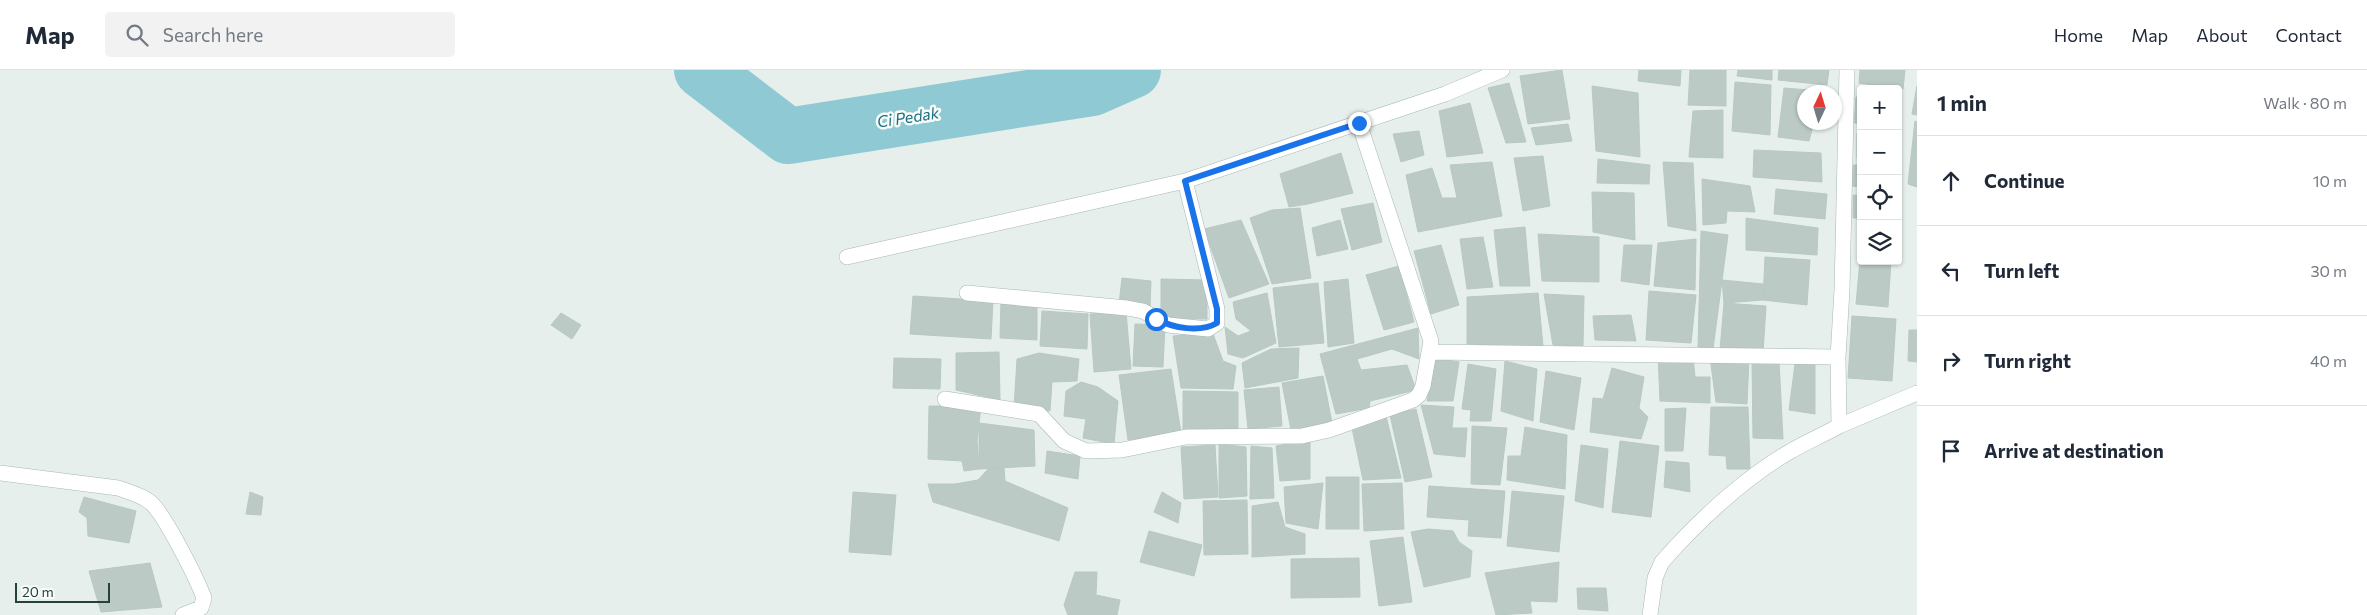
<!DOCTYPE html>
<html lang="en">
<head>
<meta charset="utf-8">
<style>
	:root { --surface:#fff; --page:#f2f2f3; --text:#1f2937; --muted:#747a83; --line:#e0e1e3 }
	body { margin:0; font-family:Commissioner,sans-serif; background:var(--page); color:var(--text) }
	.controls { position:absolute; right:15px; top:15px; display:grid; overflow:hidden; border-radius:5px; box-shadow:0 1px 4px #0004 }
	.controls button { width:45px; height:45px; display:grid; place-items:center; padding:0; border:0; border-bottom:1px solid var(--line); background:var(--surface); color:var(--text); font:25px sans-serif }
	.compass { position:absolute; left:1797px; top:15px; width:45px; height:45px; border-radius:50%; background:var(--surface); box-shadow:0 1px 4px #0004; rotate:4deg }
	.scale { position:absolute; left:15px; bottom:12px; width:95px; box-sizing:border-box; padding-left:5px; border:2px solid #24423a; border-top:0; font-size:14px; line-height:18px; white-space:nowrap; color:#24423a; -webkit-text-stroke:4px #f7fbf9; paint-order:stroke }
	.stop { position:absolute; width:15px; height:15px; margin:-11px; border:4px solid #1a73e8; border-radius:50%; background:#fff }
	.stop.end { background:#1a73e8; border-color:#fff; box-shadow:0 1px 5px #0008 }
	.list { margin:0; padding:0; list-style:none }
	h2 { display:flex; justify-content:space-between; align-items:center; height:65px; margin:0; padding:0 20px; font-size:21px }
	h2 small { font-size:16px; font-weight:400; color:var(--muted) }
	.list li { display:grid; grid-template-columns:32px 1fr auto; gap:15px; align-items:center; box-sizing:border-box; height:90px; padding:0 20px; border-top:1px solid var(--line) }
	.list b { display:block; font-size:19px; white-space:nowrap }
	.list em { font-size:16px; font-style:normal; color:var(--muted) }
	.icon { flex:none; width:28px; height:28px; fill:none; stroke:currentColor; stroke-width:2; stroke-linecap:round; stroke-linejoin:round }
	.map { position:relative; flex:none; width:1917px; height:545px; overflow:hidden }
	header { display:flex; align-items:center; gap:30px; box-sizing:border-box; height:70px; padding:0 25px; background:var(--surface); border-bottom:1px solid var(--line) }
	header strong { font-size:24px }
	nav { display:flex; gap:28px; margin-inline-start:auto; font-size:18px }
	.search { width:350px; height:45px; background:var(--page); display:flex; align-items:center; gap:12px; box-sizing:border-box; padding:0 18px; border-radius:5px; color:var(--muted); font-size:19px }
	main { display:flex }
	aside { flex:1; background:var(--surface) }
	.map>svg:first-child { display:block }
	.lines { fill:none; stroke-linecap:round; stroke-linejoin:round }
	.river { stroke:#8ec9d4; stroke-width:56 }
	.building { fill:#bbcac4; stroke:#b8c9c2 }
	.minor-casing { stroke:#a8b8b2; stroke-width:16 }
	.minor { stroke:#fff; stroke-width:15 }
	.route { stroke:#1a73e8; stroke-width:6 }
	.labels { text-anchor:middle; stroke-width:5; stroke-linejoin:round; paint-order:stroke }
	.water-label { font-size:16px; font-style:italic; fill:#1c6f80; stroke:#f7fbf9 }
</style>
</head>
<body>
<header>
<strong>Map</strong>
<div class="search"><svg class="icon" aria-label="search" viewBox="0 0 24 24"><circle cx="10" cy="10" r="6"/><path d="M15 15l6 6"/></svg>Search here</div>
<nav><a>Home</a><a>Map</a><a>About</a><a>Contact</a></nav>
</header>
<main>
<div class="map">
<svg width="1917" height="545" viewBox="0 0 1917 545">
	<rect width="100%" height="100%" fill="#e6efeb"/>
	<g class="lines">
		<path class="river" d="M702,0L788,66L1092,18L1133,0"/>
	</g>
	<path class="building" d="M1562,0L1570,49L1528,54L1520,6Z
		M1639,0H1681L1680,16L1638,11Z
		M1690,0H1726V36L1688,35Z
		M1738,0H1772V10L1737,6Z
		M1779,0H1829L1827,15L1778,10Z
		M1860,0H1905L1903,19L1859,13Z
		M1735,12L1771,15L1770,65L1732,61Z
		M1509,13L1526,72L1506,73L1488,18Z
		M1592,16L1638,23L1640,87L1596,81Z
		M1917,16V45L1912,44Z
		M1784,18L1822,21L1821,22H1804V52H1814L1809,71L1778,67Z
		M1856,27H1861V53H1854Z
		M1470,33L1483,83L1447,87L1439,41Z
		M1723,40V88L1689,87L1693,41Z
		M1915,51L1917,52V117L1908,114Z
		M1568,54L1572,71L1536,75L1531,58Z
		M1419,61L1424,85L1401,92L1393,64Z
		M1857,63H1861V88H1857Z
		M1898,64H1901L1900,90L1898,89Z
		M1754,80L1821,83L1822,112L1753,107Z
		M1341,83L1353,123L1308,134L1289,137L1280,104Z
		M1543,86L1550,136L1523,141L1514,88Z
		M1598,89L1650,95L1649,114L1597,113Z
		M1492,92L1502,146L1418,162L1406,105L1432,98L1442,128H1457L1450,95Z
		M1663,92L1693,93L1696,161L1668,156Z
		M1852,95H1861V117L1851,116Z
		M1702,109L1750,116L1755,142L1727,141L1726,153L1703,155Z
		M1776,119L1827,124L1825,149L1774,144Z
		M1592,122L1634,123L1635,170L1593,162Z
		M1853,125L1861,126V148H1853Z
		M1373,133L1382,172L1352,180L1341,139Z
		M1300,138L1311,208L1272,214L1250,148L1272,140Z
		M1746,148L1818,158L1817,185L1746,180Z
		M1241,150L1269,214L1229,228L1204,159Z
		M1340,150L1348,179L1317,186L1312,158Z
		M1525,157L1530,216H1500L1494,160Z
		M1701,161L1728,165L1713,279L1698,277Z
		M1538,164L1599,167V212L1542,211Z
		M1483,167L1493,217L1467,219L1460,169Z
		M1696,169L1695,220L1654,216L1658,173Z
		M1441,175L1459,235L1431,244L1414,181Z
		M1624,175H1652L1649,215L1621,211Z
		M1861,179V191H1891L1888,237L1856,234Z
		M1765,187L1810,190L1807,235L1763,230Z
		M1399,196L1414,252L1384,260L1366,205Z
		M1122,208L1151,211L1150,236L1119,234Z
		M1161,209L1207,210V249H1161Z
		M1348,209L1354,273L1328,277L1324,212Z
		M1722,210L1763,214V230L1724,233Z
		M1318,213L1324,273L1279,277L1273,218Z
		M1649,221L1696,225L1691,273L1646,270Z
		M1267,223L1276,273L1243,288L1228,284L1225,257L1238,266L1251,261L1236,249L1233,232Z
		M1538,223L1543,276L1467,274V227Z
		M1544,224L1584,226L1583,276L1553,275Z
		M913,226L993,231L991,269L910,264Z
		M1001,231L1037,235V270L1000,268Z
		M1724,233L1766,236L1763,283L1720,280Z
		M1042,241L1088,244L1087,279L1040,276Z
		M1126,242L1131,299L1094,302L1090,244Z
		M561,243L581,255L572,269L551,255Z
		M1631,245L1636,271L1595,270L1593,246Z
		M1852,246L1896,249L1892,311L1848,308Z
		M1135,254L1165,255L1163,297L1133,296Z
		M1418,258L1419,289L1392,279L1357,289L1361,300L1407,295L1416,320L1370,331L1369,338L1336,344L1320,284Z
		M1909,260H1917V292L1908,291Z
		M1212,261L1223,291L1236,296L1233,319L1181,318L1173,266Z
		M1299,278L1298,308L1245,318L1242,293L1271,279Z
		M999,282L1000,330L956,320V283Z
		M1039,283L1079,289L1077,311L1052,312L1050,341L1014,338L1017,289Z
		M1658,285L1693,287L1695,307H1710V333L1660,331Z
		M1710,287L1749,289L1747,334L1716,332Z
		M894,288L941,289L940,319L893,318Z
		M1435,288L1459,292L1453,331H1427Z
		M1505,291L1537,299L1533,351L1501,341Z
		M1779,291L1783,369L1753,368L1752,292Z
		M1468,294L1496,299L1491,351H1470L1471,340L1462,339Z
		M1795,294H1815V344L1789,340Z
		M1612,298L1644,307L1639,338L1648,347L1641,369L1590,362L1593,328L1603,329Z
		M1171,299L1181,363L1128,370L1119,305Z
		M1546,301L1581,308L1574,360L1540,352Z
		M1323,306L1332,353L1291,360L1282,313Z
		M1081,312L1098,317L1118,331L1114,374L1083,368L1086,349L1064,346L1066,321Z
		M1279,317L1282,356L1248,359L1244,320Z
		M1183,321L1238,322V364H1183Z
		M1421,335L1454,337L1452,358H1467L1465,387L1434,384Z
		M929,336H981L977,371L979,399L964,401L962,391L928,389Z
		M1711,337H1748L1750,399H1727L1726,386L1709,385Z
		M1686,338L1683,381H1665V339Z
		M1416,339L1432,407L1405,412L1390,345Z
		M1386,346L1401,408L1363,410L1352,358Z
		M979,353L1034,360L1035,396L979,399Z
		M1472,356L1507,358L1500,415L1471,414Z
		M1525,357L1567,365L1565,419L1507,410L1508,386H1521Z
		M1310,370V409L1280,411L1276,376Z
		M1620,371L1659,376L1651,447L1612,442Z
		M1219,374L1246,377L1247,426L1219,428Z
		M1215,375L1218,427L1184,429L1181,377Z
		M1581,375L1608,379L1603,438L1575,431Z
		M1251,376L1272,378L1274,428L1250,429Z
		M1047,381L1080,386L1078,409L1045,403Z
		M1666,391L1689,393L1690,422L1664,417Z
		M989,398H1004L1005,411L1068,438L1059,471L933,432L928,414H955L978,410Z
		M1326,407H1359V459H1326Z
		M1323,413L1318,459L1286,453L1284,417Z
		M1402,413L1404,459L1364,461L1362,414Z
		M1429,416L1505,421L1501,468L1468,466L1469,450L1427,447Z
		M1512,421L1564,426L1559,482L1507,476Z
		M250,422L263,427L261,445L246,444Z
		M853,422L896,425L891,485L849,482Z
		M1162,422L1181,433L1178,453L1154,442Z
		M84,427L136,441L129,473L88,466L87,448L79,442Z
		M1247,430L1248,484L1204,485L1203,431Z
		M1278,432L1285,457L1305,464V484L1252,487V436Z
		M1428,459L1453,461L1459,472L1472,481L1470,507L1424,517L1411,462Z
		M1149,461L1202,475L1194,506L1140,492Z
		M1403,467L1412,532L1379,536L1370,471Z
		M1359,488L1360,527L1291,528V489Z
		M1559,492L1557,532L1530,531L1532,543L1496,545L1485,503Z
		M150,493L162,537L101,542L89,501Z
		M1075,502H1097L1096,525L1120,530L1117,545H1068L1064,535Z
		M1577,518H1606L1608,541L1578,539Z"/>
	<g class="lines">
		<defs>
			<path id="minor" d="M847,187L1185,111L1445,24L1502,0
				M967,223L1127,238L1143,241L1168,255L1208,259L1217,253V239L1185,111
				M1430,282L1838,287
				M945,329L1039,344L1064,371L1086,381L1122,380L1186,367L1302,366L1329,360L1413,330L1419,325L1423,316L1431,271L1359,53
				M1839,356L1917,323
				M0,403L118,418C129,422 141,425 150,432C164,443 197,509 204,528L201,538L183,545
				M1650,545L1655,508L1662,492C1697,452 1745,407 1791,381C1806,372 1823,365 1839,356L1838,287L1842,220L1847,0"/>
		</defs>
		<use href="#minor" class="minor-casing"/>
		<use href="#minor" class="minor"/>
	</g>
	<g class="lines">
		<path class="route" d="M1156,249C1173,258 1200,263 1217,253V239L1185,111L1359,53"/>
	</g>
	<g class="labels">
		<g class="water-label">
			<text transform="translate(908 47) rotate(-9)" y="6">Ci Pedak</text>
		</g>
	</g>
</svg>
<div class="controls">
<button>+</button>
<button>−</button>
<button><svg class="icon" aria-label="locate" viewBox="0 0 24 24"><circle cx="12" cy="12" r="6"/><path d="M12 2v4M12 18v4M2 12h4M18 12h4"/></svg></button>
<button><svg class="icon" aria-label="layers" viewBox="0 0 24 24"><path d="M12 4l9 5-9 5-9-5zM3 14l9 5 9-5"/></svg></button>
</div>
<svg class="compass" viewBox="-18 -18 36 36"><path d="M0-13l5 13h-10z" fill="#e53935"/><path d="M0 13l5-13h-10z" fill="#747a83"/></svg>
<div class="scale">20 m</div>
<div class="stop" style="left:1156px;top:249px"></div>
<div class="stop end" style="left:1359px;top:53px"></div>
</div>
<aside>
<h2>1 min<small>Walk · 80 m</small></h2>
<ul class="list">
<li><svg class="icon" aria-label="ahead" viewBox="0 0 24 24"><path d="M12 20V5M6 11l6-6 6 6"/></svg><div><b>Continue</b></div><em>10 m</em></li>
<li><svg class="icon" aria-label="left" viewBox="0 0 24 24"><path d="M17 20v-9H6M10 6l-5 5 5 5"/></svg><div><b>Turn left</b></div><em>30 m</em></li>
<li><svg class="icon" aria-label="right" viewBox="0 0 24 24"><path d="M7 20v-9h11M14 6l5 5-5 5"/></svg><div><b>Turn right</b></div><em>40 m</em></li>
<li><svg class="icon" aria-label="arrive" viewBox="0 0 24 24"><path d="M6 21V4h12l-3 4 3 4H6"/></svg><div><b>Arrive at destination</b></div></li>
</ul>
</aside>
</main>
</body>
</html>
